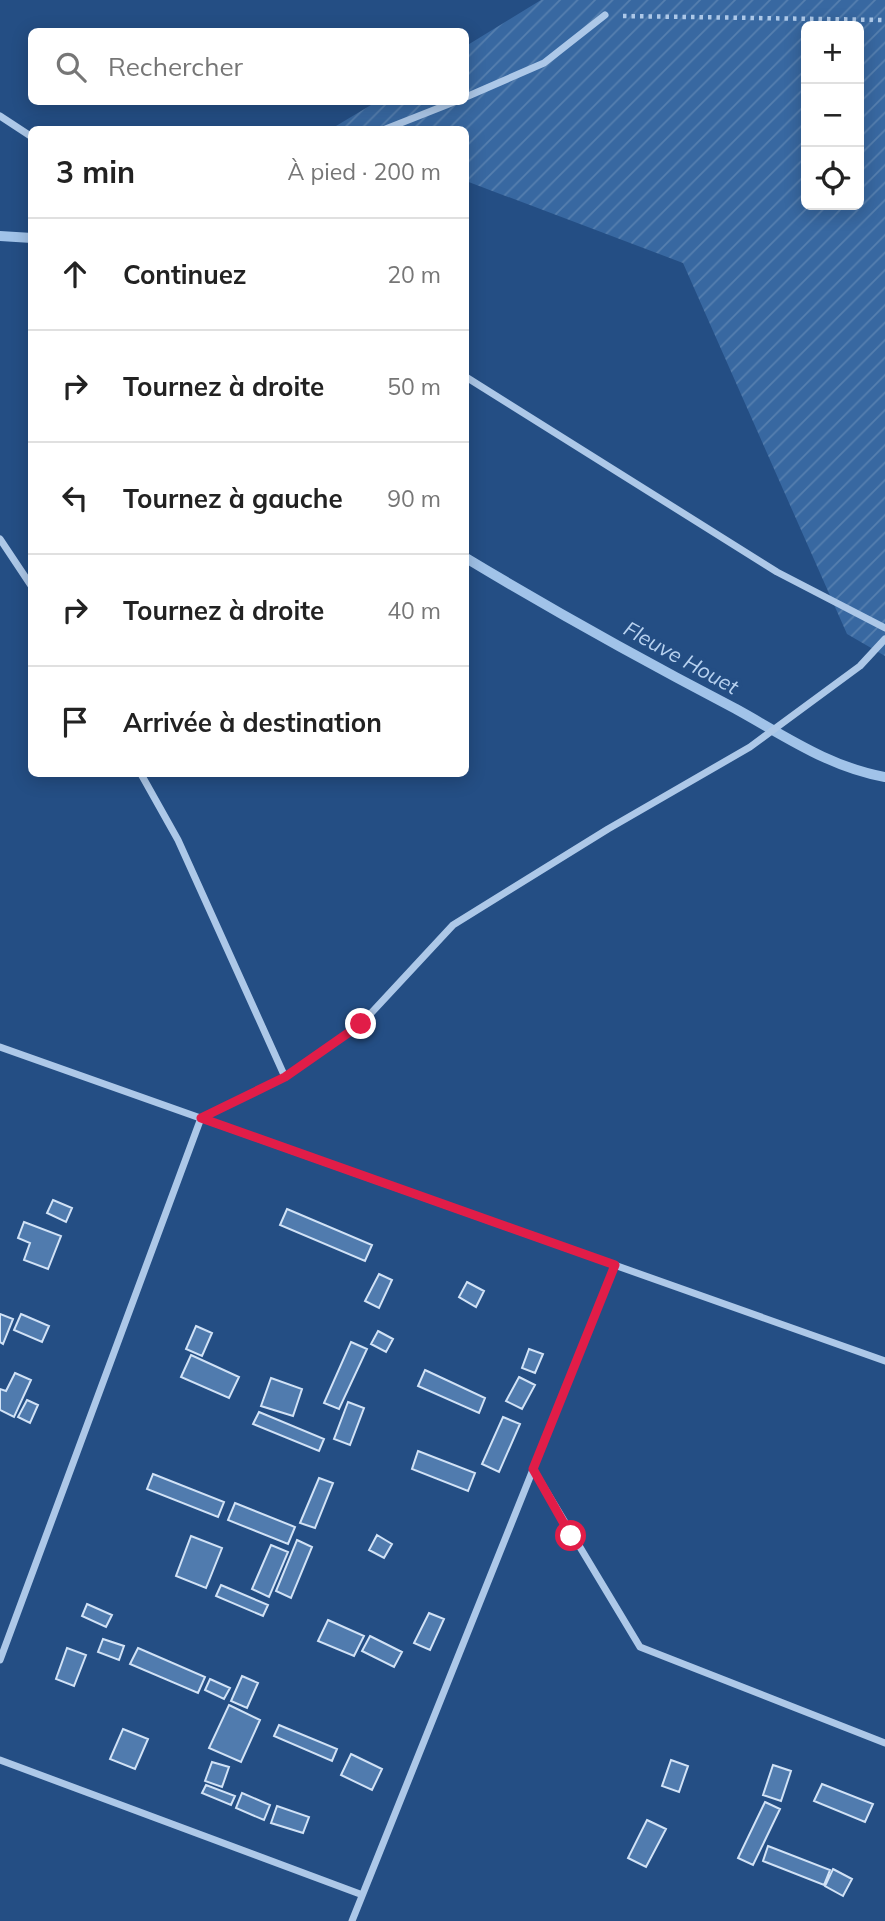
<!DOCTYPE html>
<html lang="fr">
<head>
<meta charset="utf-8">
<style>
	:root { --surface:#fff; --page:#f6f6f6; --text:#222; --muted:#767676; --line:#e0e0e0 }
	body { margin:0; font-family:Mulish,sans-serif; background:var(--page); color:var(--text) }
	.controls { position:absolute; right:21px; top:21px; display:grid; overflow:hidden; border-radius:10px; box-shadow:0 4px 18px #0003 }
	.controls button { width:63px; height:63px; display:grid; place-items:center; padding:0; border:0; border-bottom:2px solid var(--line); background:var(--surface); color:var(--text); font:35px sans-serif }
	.stop { position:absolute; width:21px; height:21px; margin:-16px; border:5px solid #e11d48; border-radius:50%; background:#fff }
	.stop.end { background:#e11d48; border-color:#fff; box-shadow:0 2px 7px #0008 }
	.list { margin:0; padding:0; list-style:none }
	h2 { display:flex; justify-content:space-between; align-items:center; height:91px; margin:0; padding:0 28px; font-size:30px }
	h2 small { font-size:23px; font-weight:400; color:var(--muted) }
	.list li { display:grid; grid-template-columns:46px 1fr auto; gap:21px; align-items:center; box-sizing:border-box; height:112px; padding:0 28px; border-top:2px solid var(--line) }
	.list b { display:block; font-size:26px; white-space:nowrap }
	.list em { font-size:23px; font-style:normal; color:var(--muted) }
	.icon { flex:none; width:38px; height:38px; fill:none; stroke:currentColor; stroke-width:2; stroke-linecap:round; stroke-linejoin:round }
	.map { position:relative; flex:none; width:885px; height:1921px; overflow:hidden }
	.search { position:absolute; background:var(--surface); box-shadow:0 4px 18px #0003; left:28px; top:28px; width:441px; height:77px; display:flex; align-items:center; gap:18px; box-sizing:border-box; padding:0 24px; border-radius:10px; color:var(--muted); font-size:26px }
	.panel { position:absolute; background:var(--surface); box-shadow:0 4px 18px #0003; left:28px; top:126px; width:441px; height:651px; border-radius:10px }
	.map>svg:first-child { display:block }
	.garden { fill:url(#garden-furrows); fill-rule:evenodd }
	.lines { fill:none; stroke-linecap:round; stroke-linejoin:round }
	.stream { stroke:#a1c3e9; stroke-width:10 }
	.building { fill:#507bae; stroke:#d1e2f6; stroke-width:2 }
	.path { stroke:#adc8e8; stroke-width:4.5; stroke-dasharray:3.5 5; stroke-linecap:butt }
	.street { stroke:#adc8e8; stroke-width:7 }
	.route { stroke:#e11d48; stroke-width:9 }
	.labels { text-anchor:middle; stroke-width:7; stroke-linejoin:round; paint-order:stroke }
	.water-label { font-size:21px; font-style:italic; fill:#b8d2f0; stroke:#244e84 }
</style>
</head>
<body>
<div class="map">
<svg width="885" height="1921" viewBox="0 0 885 1921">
	<defs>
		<pattern id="garden-furrows" width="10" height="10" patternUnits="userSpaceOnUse" patternTransform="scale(1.75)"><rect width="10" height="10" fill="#3868a1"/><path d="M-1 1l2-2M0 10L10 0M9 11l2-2" fill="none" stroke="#567faf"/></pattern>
	</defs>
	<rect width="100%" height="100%" fill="#244e84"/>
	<path class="garden" d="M541,0H885V656L847,634L683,263L466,181V130L331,129L376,102H466V46ZM806,26H859V205H806Z"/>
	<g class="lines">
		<path class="stream" d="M0,236L32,238
			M466,558C554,611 644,661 736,709C785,736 829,767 885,777"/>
	</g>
	<path class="building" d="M53,1200L72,1208L66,1222L47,1213Z
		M287,1209L372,1245L365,1261L280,1225Z
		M24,1222L61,1236L48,1269L24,1260L30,1243L18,1238Z
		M379,1274L392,1280L379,1308L365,1301Z
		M467,1282L484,1291L476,1307L459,1297Z
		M0,1314L13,1319L3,1344L0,1342Z
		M21,1314L49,1326L42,1342L14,1330Z
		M196,1326L212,1333L202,1356L186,1349Z
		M378,1331L393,1339L386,1352L371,1344Z
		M351,1342L367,1349L339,1409L324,1403Z
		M529,1349L543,1354L535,1373L522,1368Z
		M191,1355L239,1377L229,1398L181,1377Z
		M425,1370L485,1398L479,1413L418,1386Z
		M15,1373L31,1380L14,1417L0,1410V1389L6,1391Z
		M519,1377L535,1385L522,1409L506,1401Z
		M271,1378L302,1389L293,1416L261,1406Z
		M27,1400L38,1405L30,1423L18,1417Z
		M348,1402L364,1408L350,1445L334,1439Z
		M259,1412L324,1439L319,1451L253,1424Z
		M503,1417L520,1424L499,1472L482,1464Z
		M418,1451L475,1473L468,1491L412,1469Z
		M153,1474L224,1502L218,1517L147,1489Z
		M319,1478L333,1483L315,1528L300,1523Z
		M235,1503L295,1527L288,1544L228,1520Z
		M377,1535L392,1544L384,1558L369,1550Z
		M191,1536L222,1548L206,1588L176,1576Z
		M297,1540L312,1547L291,1598L276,1591Z
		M271,1545L288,1552L269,1597L252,1589Z
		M221,1585L268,1605L263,1616L216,1596Z
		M87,1604L112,1615L106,1627L82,1616Z
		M429,1613L444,1619L430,1650L414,1643Z
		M328,1620L364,1636L354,1656L318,1641Z
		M370,1636L402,1652L394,1667L362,1651Z
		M103,1639L124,1646L119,1660L98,1652Z
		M67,1648L86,1655L74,1686L56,1679Z
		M138,1648L205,1677L198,1693L130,1664Z
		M242,1676L258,1683L247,1708L231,1701Z
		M210,1679L230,1688L224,1699L205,1690Z
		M229,1705L260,1720L241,1762L209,1748Z
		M279,1725L337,1749L332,1761L274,1736Z
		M123,1729L148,1739L135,1769L110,1759Z
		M351,1754L382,1769L372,1790L341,1775Z
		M671,1760L688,1766L679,1792L662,1786Z
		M212,1762L229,1767L222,1787L205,1781Z
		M773,1765L791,1771L781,1801L763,1795Z
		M822,1784L873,1804L865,1822L814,1801Z
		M206,1785L235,1796L231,1805L202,1793Z
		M242,1793L270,1805L264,1820L236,1808Z
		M765,1802L780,1809L753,1865L738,1858Z
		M277,1806L309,1817L303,1833L271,1823Z
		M647,1820L666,1829L646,1867L628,1858Z
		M768,1846L830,1870L824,1885L763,1861Z
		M833,1869L852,1879L843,1896L825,1886Z"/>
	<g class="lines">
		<path class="path" d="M623,16L885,20"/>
		<path class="street" d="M466,97L544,63L605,15
			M0,116L32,137
			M383,130L454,102
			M466,377L777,572L885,628
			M0,539L32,587
			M141,774L178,840L285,1077
			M0,1047L885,1361
			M533,1469L640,1647L885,1743
			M0,1660L201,1118L285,1077L361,1024L453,925L608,829L750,747L860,666L885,639
			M0,1760L360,1894
			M352,1921L615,1265"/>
	</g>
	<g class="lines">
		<path class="route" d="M361,1024L285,1077L201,1118L615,1265L533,1469L571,1536"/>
	</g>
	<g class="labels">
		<g class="water-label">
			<text transform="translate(681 658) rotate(29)" y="7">Fleuve Houet</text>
		</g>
	</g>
</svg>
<div class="controls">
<button>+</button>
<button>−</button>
<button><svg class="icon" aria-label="locate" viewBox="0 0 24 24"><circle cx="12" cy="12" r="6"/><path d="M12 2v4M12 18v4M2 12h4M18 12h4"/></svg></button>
</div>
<div class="stop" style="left:571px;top:1536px"></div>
<div class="stop end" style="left:361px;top:1024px"></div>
<div class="search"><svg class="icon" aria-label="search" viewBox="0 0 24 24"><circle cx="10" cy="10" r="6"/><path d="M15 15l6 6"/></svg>Rechercher</div>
<section class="panel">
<h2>3 min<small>À pied · 200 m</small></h2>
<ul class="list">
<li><svg class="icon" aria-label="ahead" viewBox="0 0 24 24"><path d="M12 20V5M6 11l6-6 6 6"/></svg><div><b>Continuez</b></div><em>20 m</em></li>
<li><svg class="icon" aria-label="right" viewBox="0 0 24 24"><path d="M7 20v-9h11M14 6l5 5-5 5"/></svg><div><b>Tournez à droite</b></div><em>50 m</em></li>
<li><svg class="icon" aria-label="left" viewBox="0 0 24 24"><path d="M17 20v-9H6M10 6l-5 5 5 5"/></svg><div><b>Tournez à gauche</b></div><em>90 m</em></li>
<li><svg class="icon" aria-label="right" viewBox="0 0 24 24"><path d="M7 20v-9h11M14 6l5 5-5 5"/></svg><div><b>Tournez à droite</b></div><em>40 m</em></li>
<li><svg class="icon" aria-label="arrive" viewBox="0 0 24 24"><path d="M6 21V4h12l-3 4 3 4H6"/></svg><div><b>Arrivée à destination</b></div></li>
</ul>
</section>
</div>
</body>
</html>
